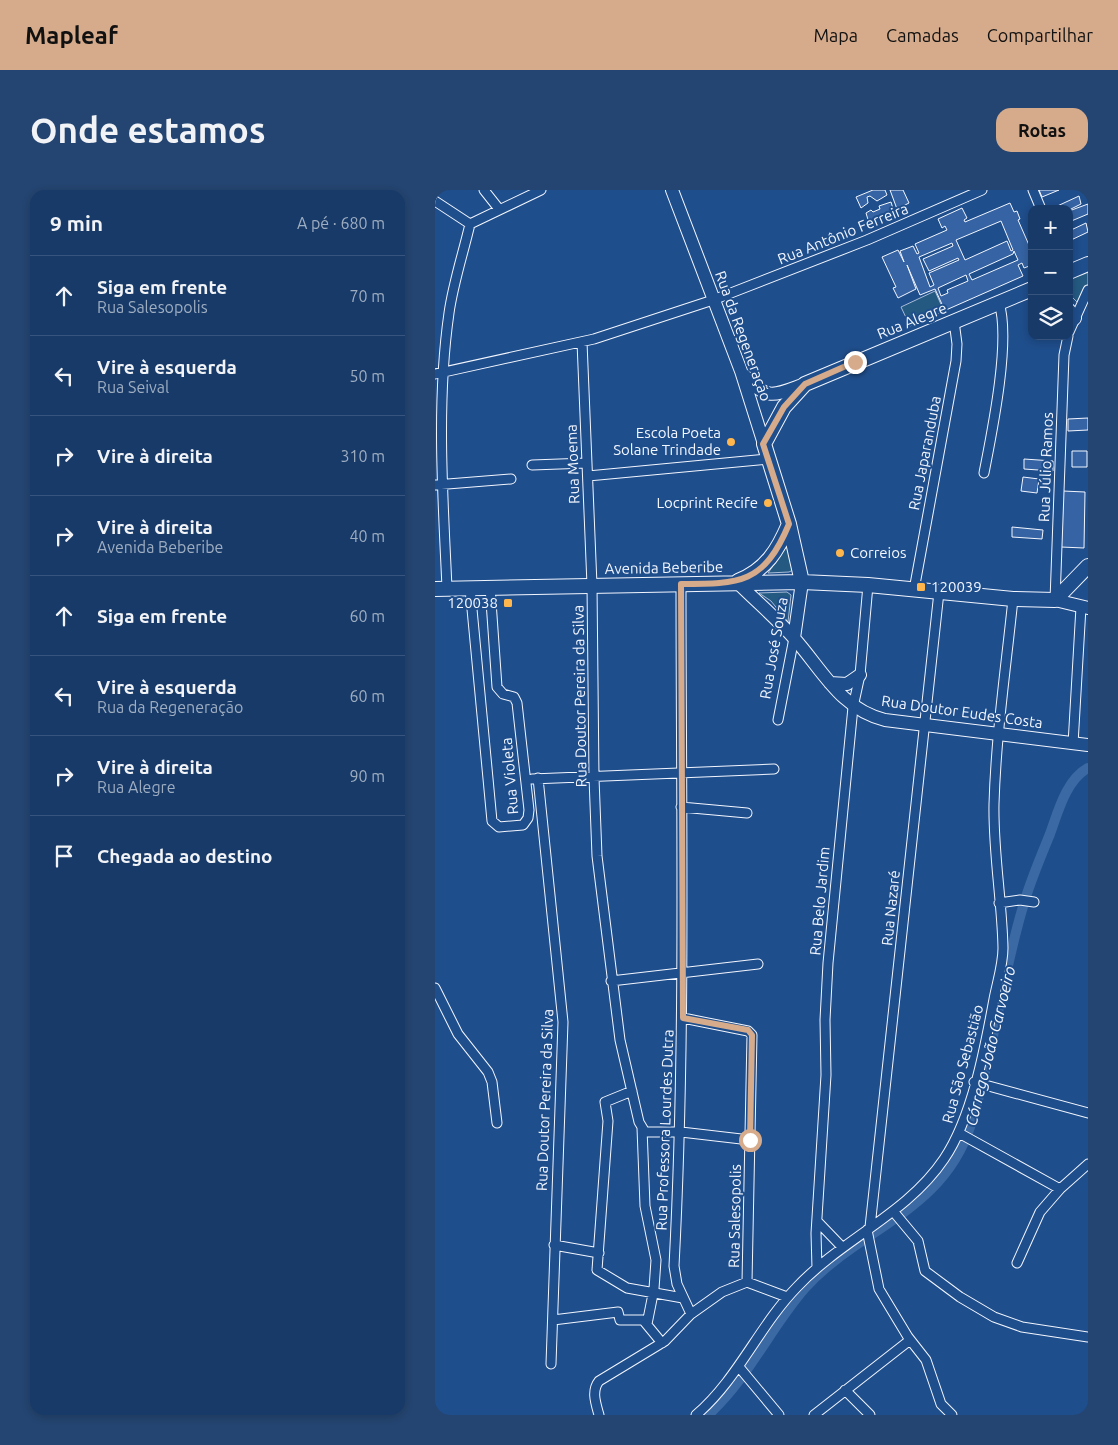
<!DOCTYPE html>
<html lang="pt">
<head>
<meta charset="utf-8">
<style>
	:root { --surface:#173a69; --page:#244571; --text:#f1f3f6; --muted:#9eadc0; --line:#36547d; --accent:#d6ab8b }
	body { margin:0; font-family:Ubuntu,sans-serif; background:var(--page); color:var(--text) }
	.controls { position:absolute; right:15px; top:15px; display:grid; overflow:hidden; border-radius:10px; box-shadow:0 2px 8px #0003 }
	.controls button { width:45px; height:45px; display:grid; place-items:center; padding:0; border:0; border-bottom:1px solid var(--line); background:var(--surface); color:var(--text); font:25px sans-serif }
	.stop { position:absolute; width:15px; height:15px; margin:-11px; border:4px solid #d6ab8b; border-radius:50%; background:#fff }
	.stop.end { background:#d6ab8b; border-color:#fff; box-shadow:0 1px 5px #0008 }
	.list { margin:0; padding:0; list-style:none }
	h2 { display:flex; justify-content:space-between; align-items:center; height:65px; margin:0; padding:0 20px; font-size:21px }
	h2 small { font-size:16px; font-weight:400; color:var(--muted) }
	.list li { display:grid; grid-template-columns:32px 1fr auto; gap:15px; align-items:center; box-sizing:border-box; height:80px; padding:0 20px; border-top:1px solid var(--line) }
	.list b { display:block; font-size:19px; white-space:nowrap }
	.list p { margin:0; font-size:16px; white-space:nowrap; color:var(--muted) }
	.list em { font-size:16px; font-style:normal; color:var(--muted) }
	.icon { flex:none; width:28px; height:28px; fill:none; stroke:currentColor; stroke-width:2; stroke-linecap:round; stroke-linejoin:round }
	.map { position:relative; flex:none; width:653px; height:1225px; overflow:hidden; border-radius:15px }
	header { display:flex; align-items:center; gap:30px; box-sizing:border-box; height:70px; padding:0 25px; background:var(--accent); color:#111 }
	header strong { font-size:24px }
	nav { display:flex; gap:28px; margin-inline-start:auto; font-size:18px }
	.intro { display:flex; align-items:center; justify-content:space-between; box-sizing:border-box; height:120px; padding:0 30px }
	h1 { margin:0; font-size:35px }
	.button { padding:12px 22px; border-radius:15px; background:var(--accent); color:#111; font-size:18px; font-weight:700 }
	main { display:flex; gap:30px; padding:0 30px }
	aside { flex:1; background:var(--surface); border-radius:15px; box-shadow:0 2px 8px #0003 }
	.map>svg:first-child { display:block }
	.green { fill:#245a82; stroke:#a8bbd7 }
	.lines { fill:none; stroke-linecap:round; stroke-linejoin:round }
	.canal { stroke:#3b69a3; stroke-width:10 }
	.building { fill:#3563a3; stroke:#f2f6ff; fill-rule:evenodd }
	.street-casing { stroke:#f2f6ff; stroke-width:11 }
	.secondary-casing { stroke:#f2f6ff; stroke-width:14 }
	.primary-casing { stroke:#f2f6ff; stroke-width:16 }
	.street { stroke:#1f4e8c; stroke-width:9 }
	.secondary { stroke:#1f4e8c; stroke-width:12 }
	.primary { stroke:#1f4e8c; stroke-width:14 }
	.route { stroke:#d6ab8b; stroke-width:6 }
	.poi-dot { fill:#ffb74d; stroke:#1f4e8c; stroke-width:2 }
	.labels { text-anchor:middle; stroke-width:4; stroke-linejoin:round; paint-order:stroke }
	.street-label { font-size:15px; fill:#f2f6ff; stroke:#1f4e8c }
	.poi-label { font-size:15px; fill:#f2f6ff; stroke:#1f4e8c; text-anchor:end }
	.water-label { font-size:16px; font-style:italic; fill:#f2f6ff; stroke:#1f4e8c }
</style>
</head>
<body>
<header>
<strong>Mapleaf</strong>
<nav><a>Mapa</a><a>Camadas</a><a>Compartilhar</a></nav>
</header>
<div class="intro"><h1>Onde estamos</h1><a class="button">Rotas</a></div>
<main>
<aside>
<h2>9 min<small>A pé · 680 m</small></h2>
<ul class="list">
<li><svg class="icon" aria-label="ahead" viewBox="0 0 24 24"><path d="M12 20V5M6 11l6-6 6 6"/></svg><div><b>Siga em frente</b><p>Rua Salesopolis</p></div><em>70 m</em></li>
<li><svg class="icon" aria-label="left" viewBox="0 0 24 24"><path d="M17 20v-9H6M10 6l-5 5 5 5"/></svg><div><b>Vire à esquerda</b><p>Rua Seival</p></div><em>50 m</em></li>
<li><svg class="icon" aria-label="right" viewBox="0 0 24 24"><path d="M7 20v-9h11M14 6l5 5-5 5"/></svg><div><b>Vire à direita</b></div><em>310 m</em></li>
<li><svg class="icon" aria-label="right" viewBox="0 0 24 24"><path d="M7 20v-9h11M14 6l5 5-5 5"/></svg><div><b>Vire à direita</b><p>Avenida Beberibe</p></div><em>40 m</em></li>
<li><svg class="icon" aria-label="ahead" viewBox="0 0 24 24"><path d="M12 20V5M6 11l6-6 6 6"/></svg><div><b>Siga em frente</b></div><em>60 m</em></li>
<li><svg class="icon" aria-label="left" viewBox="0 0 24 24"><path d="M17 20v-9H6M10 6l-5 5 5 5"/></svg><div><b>Vire à esquerda</b><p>Rua da Regeneração</p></div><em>60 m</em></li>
<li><svg class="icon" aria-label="right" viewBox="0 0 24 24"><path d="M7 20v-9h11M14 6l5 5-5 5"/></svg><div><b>Vire à direita</b><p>Rua Alegre</p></div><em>90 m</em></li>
<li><svg class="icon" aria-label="arrive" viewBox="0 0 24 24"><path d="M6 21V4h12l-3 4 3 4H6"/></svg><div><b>Chegada ao destino</b></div></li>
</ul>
</aside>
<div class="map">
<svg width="653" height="1225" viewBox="0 0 653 1225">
	<rect width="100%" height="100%" fill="#1f4e8c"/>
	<path class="green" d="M653,81V96L642,112L634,104V89Z
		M500,101L509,121L475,136L466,117Z
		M354,353L358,380L354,382L333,383Z
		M352,402L356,405L353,432L336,411L324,403Z"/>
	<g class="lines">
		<path class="canal" d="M273,1225C313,1189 335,1138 370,1098C425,1037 508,1023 536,934C559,861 567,783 590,710C597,687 606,666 615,644C623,622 631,590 653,578"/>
	</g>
	<path class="building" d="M438,0H450L452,5L442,11L435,6L432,7L433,13L426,18L421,7Z
		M455,0H468L474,13L462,19Z
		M604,0H624L607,7Z
		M644,6L646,14L634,20L618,18Z
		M456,12L459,22L434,33L431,23L436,20L438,22L445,19L444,16Z
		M575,13L579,22L582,21L585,29L583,30L597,62V75L589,78L587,73L583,75L588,86L511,120V123L500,99L485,105L472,75L481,99L463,108L458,98L461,97L447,67L463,60L469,72L465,61L478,56L482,64L484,63L480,54L512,40L510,36L507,38L503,29L527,18L532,28L529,30L530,32ZM566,31L578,60L576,61L572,51L530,70L521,50ZM517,53L518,56L488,69L494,81L523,68L524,70L494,83L499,95L495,97L484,67ZM579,61L583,70L537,90L534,84L578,64ZM531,85L533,91L512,100L513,103L506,106L503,98Z
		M653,14V24L634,32V21Z
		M651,33L653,42L634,51V41Z
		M653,228V240L633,241V229Z
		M637,261H652V277H637Z
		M589,269L618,271V281L589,279Z
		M588,287L604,289L602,303L586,301Z
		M628,301L650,302L649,358L626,357Z
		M577,337L608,340L607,349L577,347Z"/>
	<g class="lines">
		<defs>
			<path id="street" d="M49,0L64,19
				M598,0L606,19
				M0,11L35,34
				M35,34L106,0
				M634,142L653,100
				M147,152L157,395L159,588L162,666L185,850L204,932L210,942H246L315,950
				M0,184L159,149L278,110L432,50L547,0
				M97,275L152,273
				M549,283C557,242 576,150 564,113
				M153,286L333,269
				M0,295L76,289
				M246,394C246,621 251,849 239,1076L242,1094L256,1124
				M12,398C8,308 1,214 14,123C18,94 28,64 35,34
				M35,398L57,631L64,637L88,635L93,628L94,620L82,513L79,507L68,504L62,497L55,397
				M479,400L521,171L522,154L519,131
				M620,410L629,165L633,146
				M343,530L359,448
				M638,554L646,417
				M103,588L128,832L116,1174
				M97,589L339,579
				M246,617L312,623
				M564,713L585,710L599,712
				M176,791L323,774
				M0,798L23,844L53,882L57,892L62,933
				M248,828L313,841L317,845L312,1092
				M539,892L653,923
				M197,901L170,912L173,931L162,1080L192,1098L248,1108
				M207,938L210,1016L221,1070L219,1099L212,1134
				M524,943L625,999
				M458,1021L483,1051L490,1081L525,1107L559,1127L587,1137L653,1147
				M382,1031L407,1057
				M435,1037L504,402
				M432,1040L444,1099L473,1147L491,1170L506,1214L517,1225
				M119,1055L164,1063
				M582,1073L605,1022L625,999L653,974
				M382,1078L381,1043L391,885L390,830L393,773L418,517L425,485L433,395
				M118,1130L183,1122L185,1130H208L227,1153
				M304,1177L344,1225
				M410,1200L435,1225
				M164,1225C161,1214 156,1201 164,1191L230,1151L256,1124L287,1102L312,1092L352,1107
				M261,1225C303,1189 324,1136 362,1097C407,1049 472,1024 509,969C537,928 550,858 559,809C562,793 568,775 568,758C567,710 558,662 559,614C561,545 571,477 578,409
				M379,1225L475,1150"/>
			<path id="secondary" d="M237,0L306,181L329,254
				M309,185C332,212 340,205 370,194
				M303,393C321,411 341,428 358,447C387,479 405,519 450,530L653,555
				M620,410L653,418
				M359,448L367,392
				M395,493L412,494L425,485"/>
			<path id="primary" d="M634,82L653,74
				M634,121L639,128
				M303,391C331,380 343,360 354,334
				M367,392L354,334L329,254L349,217L370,194L597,99
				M0,399L367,392L433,395L578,409L620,410L653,376"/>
		</defs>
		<use href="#street" class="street-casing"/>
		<use href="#secondary" class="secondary-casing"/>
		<use href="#primary" class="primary-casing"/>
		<use href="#street" class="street"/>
		<use href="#secondary" class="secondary"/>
		<use href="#primary" class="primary"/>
	</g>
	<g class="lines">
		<path class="route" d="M315,950L317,845L313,840L248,828L246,394C305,394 329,394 354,334L328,254L349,217L370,194L420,172"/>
	</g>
	<g class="poi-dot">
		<circle cx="296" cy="252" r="5"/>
		<circle cx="333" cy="313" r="5"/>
		<circle cx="405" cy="363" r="5"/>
		<rect x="481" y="392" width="10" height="10" rx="2.5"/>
		<rect x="68" y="408" width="10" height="10" rx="2.5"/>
	</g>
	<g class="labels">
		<g class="street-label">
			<text transform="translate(408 44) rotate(-22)" y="5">Rua Antônio Ferreira</text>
			<text transform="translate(477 131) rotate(-22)" y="5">Rua Alegre</text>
			<text transform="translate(308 146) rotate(70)" y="5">Rua da Regeneração</text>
			<text transform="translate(490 263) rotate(-79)" y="5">Rua Japaranduba</text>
			<text transform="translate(138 274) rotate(-92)" y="5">Rua Moema</text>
			<text transform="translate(611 277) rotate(-88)" y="5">Rua Júlio Ramos</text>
			<text transform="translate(229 378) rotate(-1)" y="5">Avenida Beberibe</text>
			<text transform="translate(339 458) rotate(-80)" y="5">Rua José Souza</text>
			<text transform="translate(145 506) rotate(-91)" y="5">Rua Doutor Pereira da Silva</text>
			<text transform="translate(527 522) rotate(8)" y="5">Rua Doutor Eudes Costa</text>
			<text transform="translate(75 586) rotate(-95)" y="5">Rua Violeta</text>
			<text transform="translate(385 711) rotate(-85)" y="5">Rua Belo Jardim</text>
			<text transform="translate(456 718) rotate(-84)" y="5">Rua Nazaré</text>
			<text transform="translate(528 874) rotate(-75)" y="5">Rua São Sebastião</text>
			<text transform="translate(110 910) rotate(-88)" y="5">Rua Doutor Pereira da Silva</text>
			<text transform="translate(230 940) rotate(-88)" y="5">Rua Professora Lourdes Dutra</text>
			<text transform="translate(300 1026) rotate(-89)" y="5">Rua Salesopolis</text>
		</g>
		<g class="poi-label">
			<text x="286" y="248">Escola Poeta<tspan x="286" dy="17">Solane Trindade</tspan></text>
			<text x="323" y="318">Locprint Recife</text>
			<text x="415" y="368" text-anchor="start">Correios</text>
			<text x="496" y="402" text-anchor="start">120039</text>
			<text x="63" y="418">120038</text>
		</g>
		<g class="water-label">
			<text transform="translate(555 856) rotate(-76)" y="6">Córrego João Carvoeiro</text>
		</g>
	</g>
</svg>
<div class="controls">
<button>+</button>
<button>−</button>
<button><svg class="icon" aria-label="layers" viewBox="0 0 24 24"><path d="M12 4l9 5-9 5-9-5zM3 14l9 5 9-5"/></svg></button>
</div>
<div class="stop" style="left:315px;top:950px"></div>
<div class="stop end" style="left:420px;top:172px"></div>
</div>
</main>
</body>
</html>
